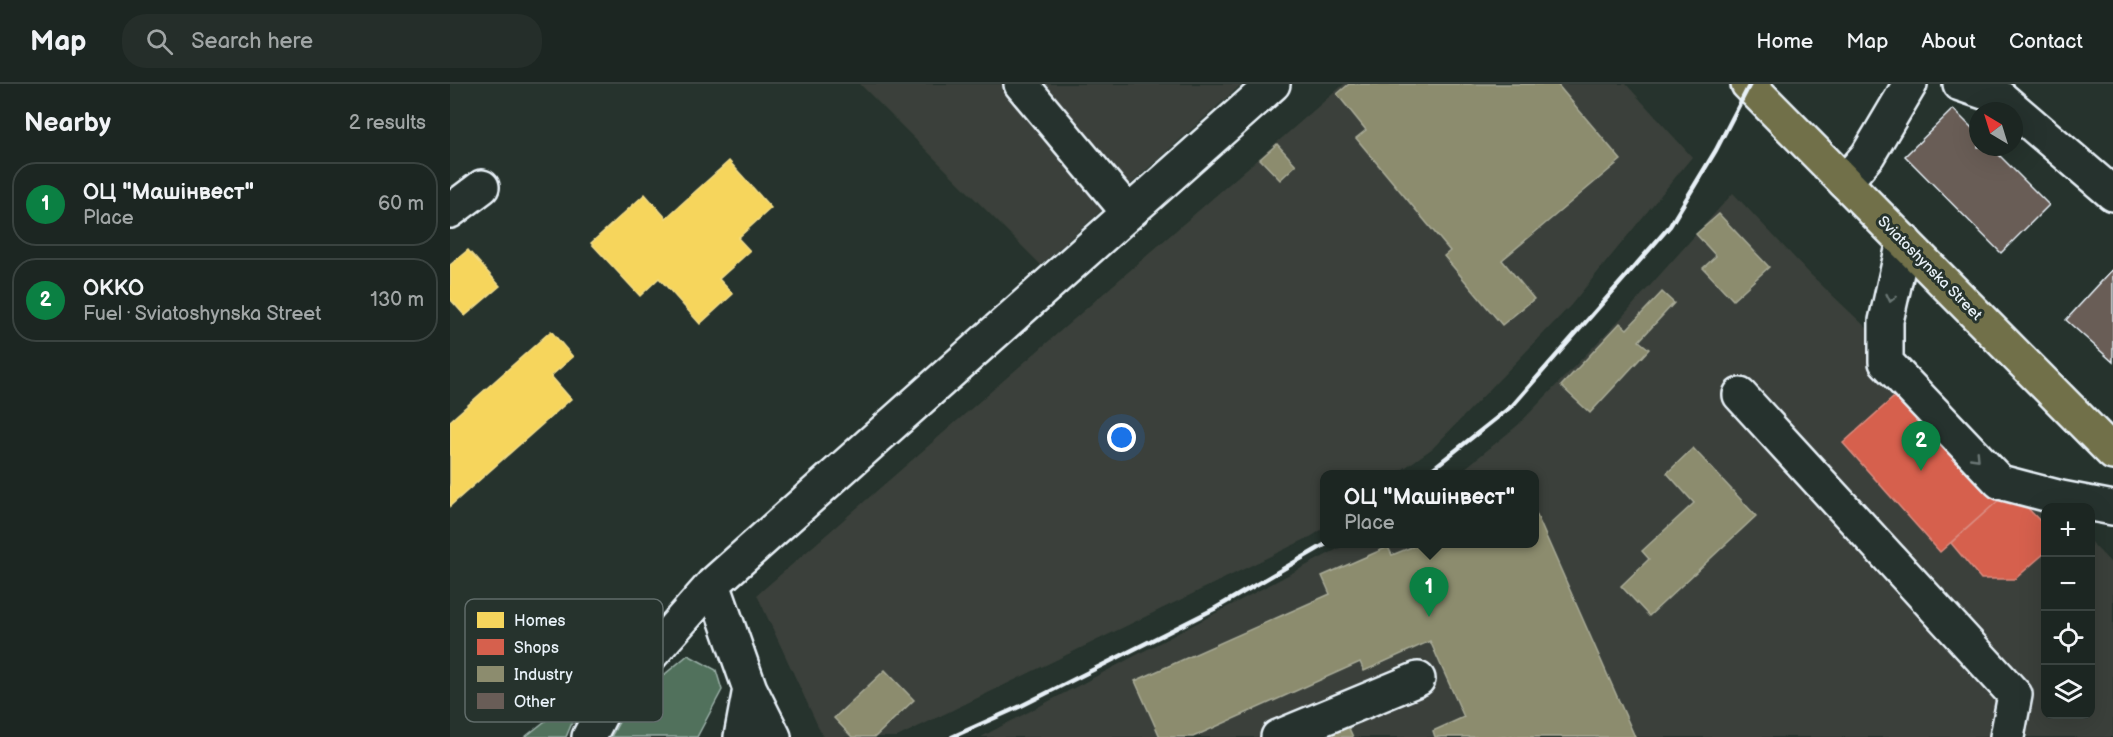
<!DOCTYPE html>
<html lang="en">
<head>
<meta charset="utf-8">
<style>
	:root { --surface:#1c2622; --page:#252e2a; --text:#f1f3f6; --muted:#a0a5a5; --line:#3a4340; --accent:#0b8043 }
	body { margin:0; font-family:"Balsamiq Sans",sans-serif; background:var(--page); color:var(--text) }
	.controls { position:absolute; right:18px; bottom:18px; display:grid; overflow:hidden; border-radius:12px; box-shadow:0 6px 24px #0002 }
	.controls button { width:54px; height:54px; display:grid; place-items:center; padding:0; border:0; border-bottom:2px solid var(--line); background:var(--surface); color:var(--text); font:30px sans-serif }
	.compass { position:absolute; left:1519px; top:18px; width:54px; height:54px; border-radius:50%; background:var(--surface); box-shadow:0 6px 24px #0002; rotate:322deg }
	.you { position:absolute; left:672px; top:354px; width:21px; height:21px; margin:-15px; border:4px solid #fff; border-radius:50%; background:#1a73e8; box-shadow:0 0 0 9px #1a73e833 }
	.badge { display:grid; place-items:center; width:39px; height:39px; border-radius:50%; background:var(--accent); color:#fff; font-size:20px; font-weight:700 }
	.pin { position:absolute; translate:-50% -50px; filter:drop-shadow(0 2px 3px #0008) }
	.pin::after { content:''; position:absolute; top:32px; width:21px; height:18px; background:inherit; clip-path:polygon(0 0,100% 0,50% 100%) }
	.popup { position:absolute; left:870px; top:386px; width:219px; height:78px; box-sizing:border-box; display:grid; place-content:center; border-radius:12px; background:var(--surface); filter:drop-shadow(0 2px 4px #0005); font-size:20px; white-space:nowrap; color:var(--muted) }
	.popup b { font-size:22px; color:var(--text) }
	.popup::after { content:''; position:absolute; left:50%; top:100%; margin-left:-12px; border:12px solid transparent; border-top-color:var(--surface) }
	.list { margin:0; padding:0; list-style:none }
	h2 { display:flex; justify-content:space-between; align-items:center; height:78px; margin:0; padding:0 24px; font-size:26px }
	h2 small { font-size:20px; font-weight:400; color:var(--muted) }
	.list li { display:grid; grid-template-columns:39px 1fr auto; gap:18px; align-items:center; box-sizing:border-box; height:84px; margin:0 12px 12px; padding:0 12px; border:2px solid var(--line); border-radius:24px }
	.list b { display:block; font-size:22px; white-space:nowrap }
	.list p { margin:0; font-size:20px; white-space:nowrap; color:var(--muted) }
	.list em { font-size:20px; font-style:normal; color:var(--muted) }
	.icon { flex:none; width:33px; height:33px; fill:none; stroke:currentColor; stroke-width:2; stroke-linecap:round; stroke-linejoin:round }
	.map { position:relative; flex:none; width:1663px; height:653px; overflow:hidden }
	header { display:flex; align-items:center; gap:36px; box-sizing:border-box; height:84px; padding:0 30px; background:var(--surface); border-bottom:2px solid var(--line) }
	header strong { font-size:28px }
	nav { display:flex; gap:33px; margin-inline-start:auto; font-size:21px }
	.search { width:420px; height:54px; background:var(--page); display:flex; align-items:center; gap:15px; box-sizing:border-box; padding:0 21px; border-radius:24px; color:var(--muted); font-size:22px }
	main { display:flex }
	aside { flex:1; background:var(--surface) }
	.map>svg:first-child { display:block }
	.built { fill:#3a403a }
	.green { fill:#51715b; stroke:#9cb1aa; stroke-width:1.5 }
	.homes { fill:#f6d55c; stroke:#f2dd8b; stroke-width:1.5 }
	.shops { fill:#d6604d; stroke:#db8c80; stroke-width:1.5 }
	.industry { fill:#8c8c6e; stroke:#a8aa97; stroke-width:1.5 }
	.building { fill:#695d57; stroke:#e8f1f8; stroke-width:1.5 }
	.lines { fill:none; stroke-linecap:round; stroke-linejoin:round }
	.minor-casing { stroke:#e8f1f8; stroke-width:38 }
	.major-casing { stroke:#e8f1f8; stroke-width:38 }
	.minor { stroke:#26332d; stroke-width:33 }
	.major { stroke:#71704a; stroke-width:33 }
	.rail { stroke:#e8f1f8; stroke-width:4.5 }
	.oneway { stroke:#6a7674 }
	.labels { text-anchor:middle; stroke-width:6; stroke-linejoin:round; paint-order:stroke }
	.street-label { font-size:15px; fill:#e8f1f8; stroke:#26332d }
	.key { fill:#26332d; stroke:#606c6a; stroke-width:1.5 }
	.key-label { font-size:16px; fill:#e8f1f8 }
</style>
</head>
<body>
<header>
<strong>Map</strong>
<div class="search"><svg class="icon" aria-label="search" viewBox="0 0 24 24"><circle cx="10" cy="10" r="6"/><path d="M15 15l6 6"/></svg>Search here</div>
<nav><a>Home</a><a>Map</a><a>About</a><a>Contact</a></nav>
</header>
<main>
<aside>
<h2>Nearby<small>2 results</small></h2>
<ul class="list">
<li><span class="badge">1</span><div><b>ОЦ &quot;Машінвест&quot;</b><p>Place</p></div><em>60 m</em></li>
<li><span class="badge">2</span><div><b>ОККО</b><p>Fuel · Sviatoshynska Street</p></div><em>130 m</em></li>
</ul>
</aside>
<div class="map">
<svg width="1663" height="653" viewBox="0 0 1663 653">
	<rect width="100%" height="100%" fill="#26332d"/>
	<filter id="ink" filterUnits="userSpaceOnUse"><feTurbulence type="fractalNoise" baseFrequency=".0167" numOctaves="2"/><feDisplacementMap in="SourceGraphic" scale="12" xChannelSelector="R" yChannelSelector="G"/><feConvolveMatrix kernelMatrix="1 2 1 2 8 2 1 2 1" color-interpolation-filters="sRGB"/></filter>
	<g filter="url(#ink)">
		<path class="built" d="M410,0H792L591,181Z
			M894,0H1176L1242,73L1121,221L983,364L946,390H874V444L862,452L447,653H373L307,511Z
			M1283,109L1360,190L1605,423L1596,424V630H1640L1641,458L1663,481V653H531L897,460H1084V390H1008L1068,341L1172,233Z"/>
		<path class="green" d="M238,571L266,586L272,606L247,653H161L179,620Z
			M137,604L116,653H75Z"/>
		<path class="homes" d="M279,77L321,124L288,154L300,167L269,195L283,210L250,240L209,194L190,212L141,159L195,110L216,134Z
			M18,166L50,202L15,232L0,215V181Z
			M101,247L123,273L101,292L121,315L0,422V337Z"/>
		<path class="shops" d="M1453,305L1550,415L1490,468L1393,359Z
			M1550,415H1569L1596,443V468L1565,495H1531L1501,459Z"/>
		<path class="industry" d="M899,0H1107L1171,76L1052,176L1084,215L1052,241L994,172L1000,167L906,54L916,46L887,10Z
			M827,60L846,81L830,96L810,75Z
			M1269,130L1319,183L1283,216L1253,184L1266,172L1246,150Z
			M1212,208L1224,219L1189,257L1199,265L1140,329L1111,302L1170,239L1177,245Z
			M1243,364L1306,432L1199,532L1171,502L1199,475L1192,467L1244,419L1217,389Z
			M1084,425L1185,653H985L983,647L1014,633L980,557L914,587L910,578L743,653H710L685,597L880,510L872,492L938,463L942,471L969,460H1084Z
			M435,586L464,616L425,653H402L384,634Z
			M892,629L903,653H866Z"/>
		<path class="building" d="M1503,25L1528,50V63H1541L1599,121L1551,169L1455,72Z
			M1663,185V278L1616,236Z"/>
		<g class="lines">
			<defs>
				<path id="minor" d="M571,0L678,128
					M1510,0L1551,14L1663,110
					M1395,98L1418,71L1460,0
					M0,127L32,103
					M1454,157L1436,237V278L1550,398L1611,414L1663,424
					M1290,311L1565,611L1557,653
					M263,500L300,605L291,653
					M300,605L324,653
					M139,653L154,624L263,500L823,0
					M828,653L968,595"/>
				<path id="major" d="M1298,0L1663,369"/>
			</defs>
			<use href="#minor" class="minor-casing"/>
			<use href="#major" class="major-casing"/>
			<use href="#minor" class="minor"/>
			<use href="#major" class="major"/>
			<path class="rail" d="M976,390L1063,321L1220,142L1266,66L1300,0
				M502,653L571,622L764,525L876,460"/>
		</g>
		<defs><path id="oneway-chevron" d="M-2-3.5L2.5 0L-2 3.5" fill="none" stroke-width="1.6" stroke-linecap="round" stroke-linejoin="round" transform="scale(1.5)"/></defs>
		<g class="oneway">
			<use href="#oneway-chevron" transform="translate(1441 214) rotate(103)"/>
			<use href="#oneway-chevron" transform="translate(1526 373) rotate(46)"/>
		</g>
	</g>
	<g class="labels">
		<g class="street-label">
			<text transform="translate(1480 184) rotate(45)" y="5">Sviatoshynska Street</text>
		</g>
	</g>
	<rect x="15" y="515" width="198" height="123" rx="9" class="key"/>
	<rect x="27" y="528" width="27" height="16" fill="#f6d55c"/>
	<rect x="27" y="555" width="27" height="16" fill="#d6604d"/>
	<rect x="27" y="582" width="27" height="16" fill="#8c8c6e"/>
	<rect x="27" y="609" width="27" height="16" fill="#695d57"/>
	<g class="key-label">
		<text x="64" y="542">Homes</text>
		<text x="64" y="569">Shops</text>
		<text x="64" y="596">Industry</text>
		<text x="64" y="623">Other</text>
	</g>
</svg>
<div class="controls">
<button>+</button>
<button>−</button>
<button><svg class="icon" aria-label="locate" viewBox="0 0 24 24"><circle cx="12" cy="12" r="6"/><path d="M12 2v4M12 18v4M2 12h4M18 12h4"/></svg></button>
<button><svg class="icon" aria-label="layers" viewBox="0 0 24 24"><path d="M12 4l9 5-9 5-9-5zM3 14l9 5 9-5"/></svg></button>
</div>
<svg class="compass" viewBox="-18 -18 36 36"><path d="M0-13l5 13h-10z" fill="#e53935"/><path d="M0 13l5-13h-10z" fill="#a0a5a5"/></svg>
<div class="you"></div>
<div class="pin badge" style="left:979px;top:533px">1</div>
<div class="popup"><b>ОЦ &quot;Машінвест&quot;</b>Place</div>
<div class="pin badge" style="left:1471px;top:387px">2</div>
</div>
</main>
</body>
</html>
